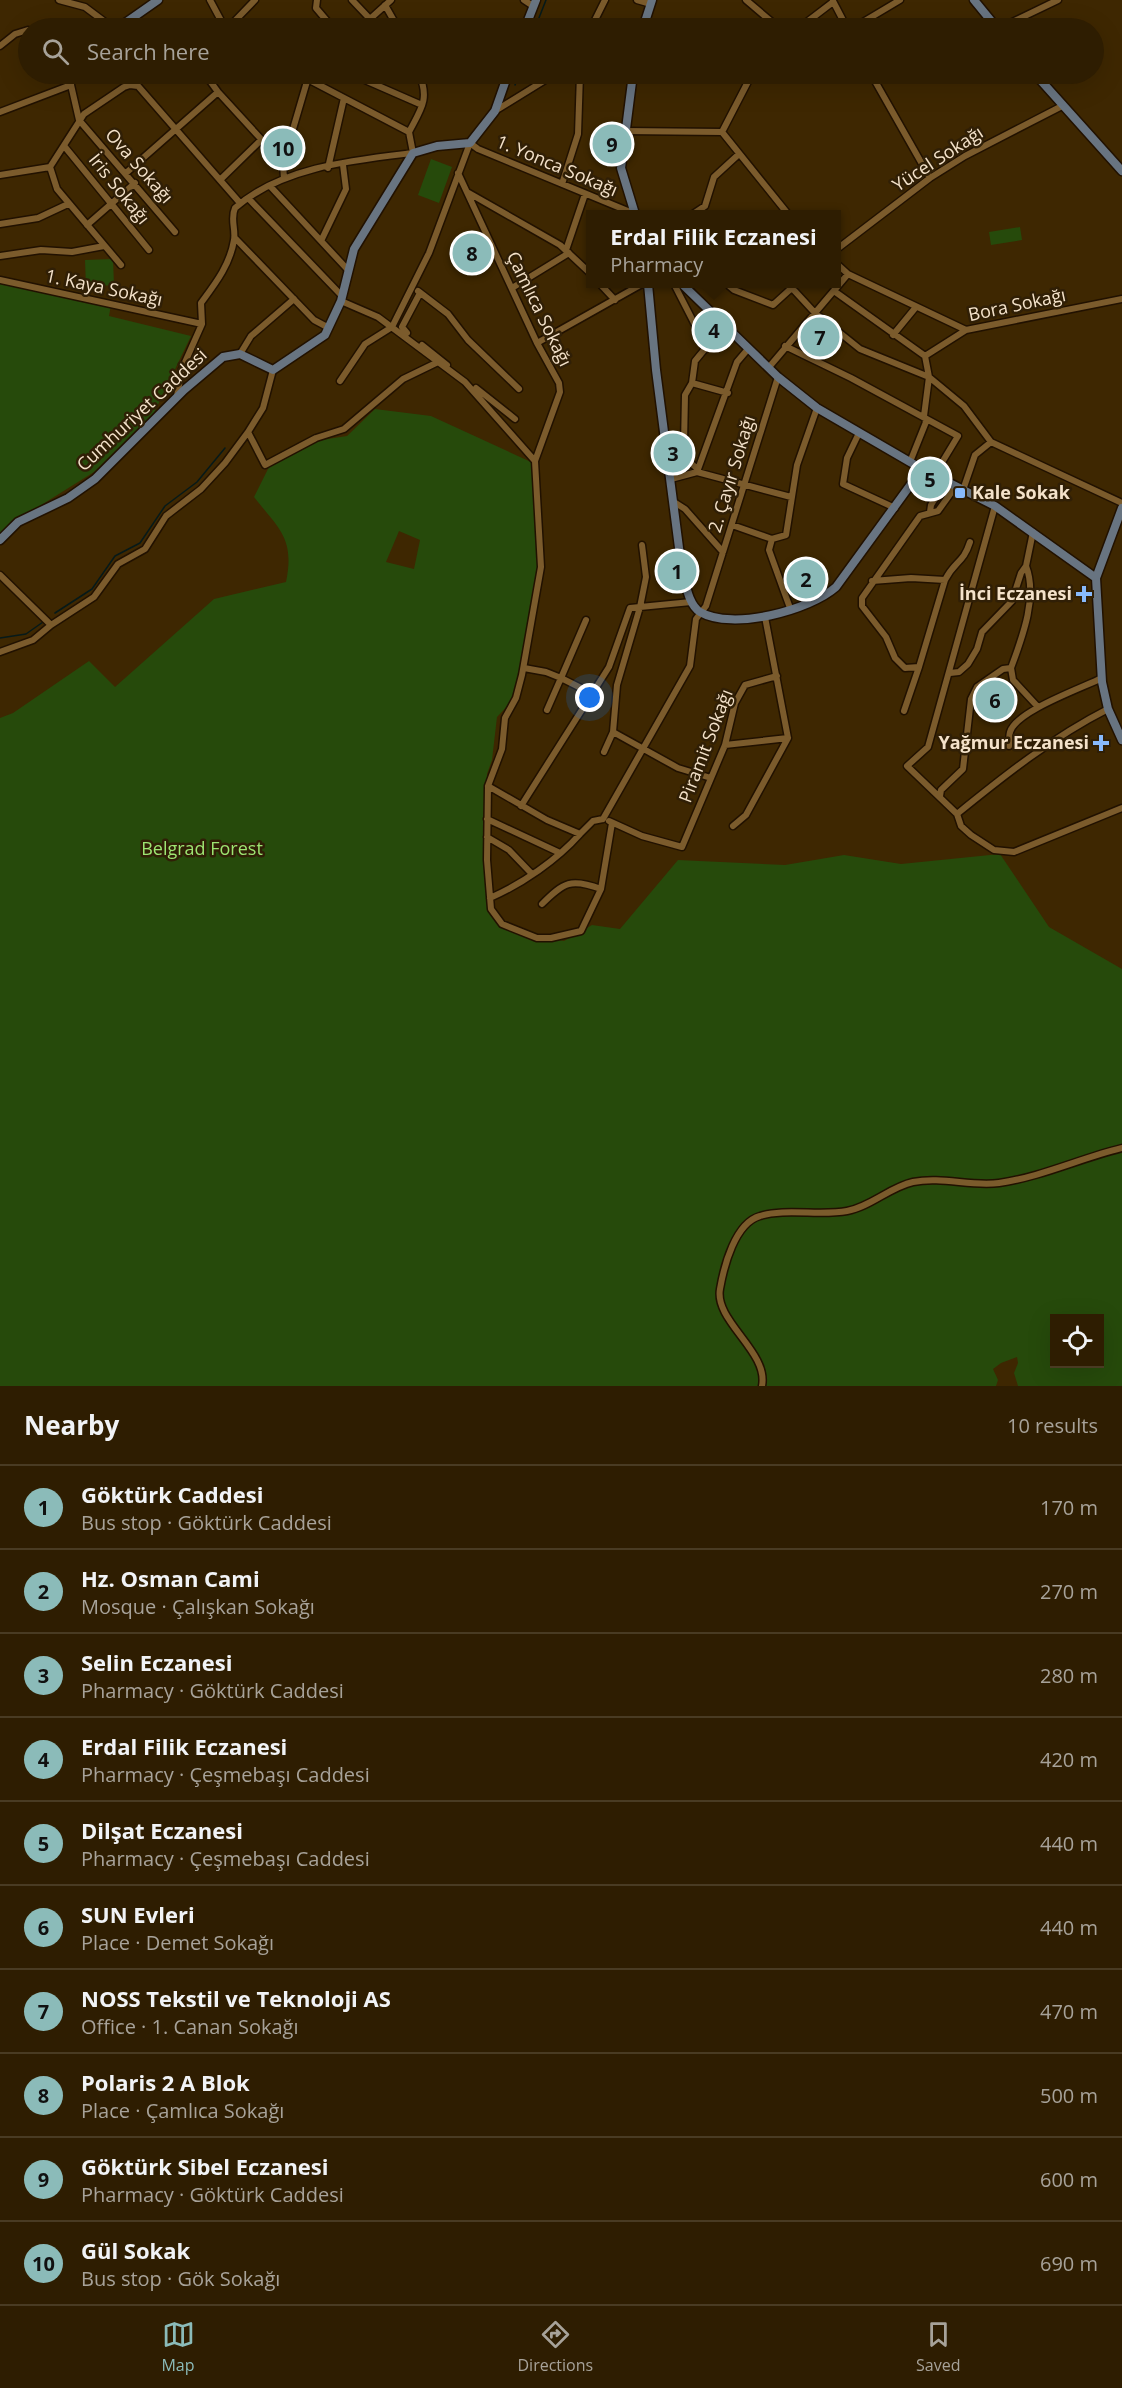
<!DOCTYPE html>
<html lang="en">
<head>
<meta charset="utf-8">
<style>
	:root { --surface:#2e1d01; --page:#36260b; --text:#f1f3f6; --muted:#a7a299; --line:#493b23; --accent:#8bbbb9 }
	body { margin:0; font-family:"Open Sans",sans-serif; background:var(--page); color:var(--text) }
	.controls { position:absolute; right:18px; bottom:18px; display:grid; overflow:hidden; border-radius:0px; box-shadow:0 6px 24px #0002 }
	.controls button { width:54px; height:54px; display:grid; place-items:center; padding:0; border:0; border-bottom:2px solid var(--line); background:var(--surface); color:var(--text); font:30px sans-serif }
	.you { position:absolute; left:590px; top:698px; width:21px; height:21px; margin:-15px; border:4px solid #fff; border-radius:50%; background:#1a73e8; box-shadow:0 0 0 9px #1a73e833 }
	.badge { display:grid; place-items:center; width:39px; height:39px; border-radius:50%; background:var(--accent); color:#111; font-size:20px; font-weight:700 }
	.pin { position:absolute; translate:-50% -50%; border:3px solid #fff; box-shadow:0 2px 6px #0006 }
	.popup { position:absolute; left:586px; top:210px; width:255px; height:78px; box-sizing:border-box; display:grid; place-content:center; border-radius:0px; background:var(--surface); filter:drop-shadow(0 2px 4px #0005); font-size:20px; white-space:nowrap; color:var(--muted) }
	.popup b { font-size:22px; color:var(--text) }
	.popup::after { content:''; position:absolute; left:50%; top:100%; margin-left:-12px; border:12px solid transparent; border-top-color:var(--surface) }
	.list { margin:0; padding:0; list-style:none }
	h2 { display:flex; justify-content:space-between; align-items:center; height:78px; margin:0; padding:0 24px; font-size:26px }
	h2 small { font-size:20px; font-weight:400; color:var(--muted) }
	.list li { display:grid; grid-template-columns:39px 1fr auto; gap:18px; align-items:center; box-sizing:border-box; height:84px; padding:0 24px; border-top:2px solid var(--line) }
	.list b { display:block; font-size:22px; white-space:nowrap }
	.list p { margin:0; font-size:20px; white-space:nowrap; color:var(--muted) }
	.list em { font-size:20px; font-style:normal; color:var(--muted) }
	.icon { flex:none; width:33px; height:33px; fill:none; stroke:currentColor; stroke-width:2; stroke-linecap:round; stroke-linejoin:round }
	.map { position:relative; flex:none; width:1122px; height:1386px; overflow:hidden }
	.search { position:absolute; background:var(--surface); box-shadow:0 6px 24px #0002; left:18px; right:18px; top:18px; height:66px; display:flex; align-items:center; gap:15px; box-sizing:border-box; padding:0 21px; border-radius:33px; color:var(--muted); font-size:22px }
	.sheet { height:918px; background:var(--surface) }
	nav { display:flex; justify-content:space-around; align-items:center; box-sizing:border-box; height:84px; border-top:2px solid var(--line); background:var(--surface); font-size:16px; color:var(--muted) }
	nav a { display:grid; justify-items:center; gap:3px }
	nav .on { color:var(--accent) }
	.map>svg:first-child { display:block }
	.green { fill:#264a0b; fill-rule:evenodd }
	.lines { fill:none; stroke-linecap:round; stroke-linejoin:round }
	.stream { stroke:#061a1a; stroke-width:1.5 }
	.minor-casing { stroke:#211100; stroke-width:9 }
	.major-casing { stroke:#211100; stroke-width:11 }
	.minor { stroke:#7b5b2c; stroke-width:6 }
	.major { stroke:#687481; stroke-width:8 }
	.poi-dot { fill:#88bafc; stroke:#301f06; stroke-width:2 }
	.labels { text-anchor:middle; stroke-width:5; stroke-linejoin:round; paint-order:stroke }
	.street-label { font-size:18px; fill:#f4e2ca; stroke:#301f06 }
	.poi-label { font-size:18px; font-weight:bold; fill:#f4e2ca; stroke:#301f06; text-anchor:end }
	.park-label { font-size:18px; fill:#9de572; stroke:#301f06 }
</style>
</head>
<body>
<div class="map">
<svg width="1122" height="1386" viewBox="0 0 1122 1386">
	<rect width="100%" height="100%" fill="#3e2701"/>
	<path class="green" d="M431,159L452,167L439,203L418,195Z
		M1020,227L1022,240L991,245L989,232Z
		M113,259L114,285L86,287L85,260Z
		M0,278L111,305L109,316L191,336L154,413L94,472L22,517L0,536Z
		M375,409L431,416L531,462L539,509V570L525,660L513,700L497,717L492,760L487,774L488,857L493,909L506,925L537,936L564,941L592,925L620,929L678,860L785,865L844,855L901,864L1000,854L1049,927L1122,969V1386H1018L1014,1373L1018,1363L1017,1357L1001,1363L993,1369L998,1380L996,1386H0V718L13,713L89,661L115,687L214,599L286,582C295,538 279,529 254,497L269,467L321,440L347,436ZM399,531L420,540L414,569L386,562ZM1054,1318H1100V1364H1054Z"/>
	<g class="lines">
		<path class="stream" d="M535,28L546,0
			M515,85L519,74
			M55,613L92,589L115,556L140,543L165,506L197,482L225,448
			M0,638L26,634L43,622"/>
		<defs>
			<path id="minor" d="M59,0L85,7L113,28
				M210,0L225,28
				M317,0L316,8L333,28
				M352,0L370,19
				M524,0L533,6
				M637,0L651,4
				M746,0L779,28
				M833,1L847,28
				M385,5L398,28
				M228,28L255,0
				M360,28L391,0
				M591,28L605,0
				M799,28L833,2
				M853,28L900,0
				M1000,28L1058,0
				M0,46L15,34L28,30
				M72,74L71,85L79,120L175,232
				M205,74L218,92L283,163
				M351,74L422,105
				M397,74L408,79
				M871,74L930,178
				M495,111L555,74
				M0,112L71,85
				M624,131L722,132
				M409,132C421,109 430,99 419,74
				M722,132L788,214
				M722,132L752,74
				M65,147L149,250
				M328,168L344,98
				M126,173L218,92
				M458,173L537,343L559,383L560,392L535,461L541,567L522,675L516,698L505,718L502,749L488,786L487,860L491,909L502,924L537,938H551L581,931L601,889L612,823
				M0,175L50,167
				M284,179L283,163L308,78L313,74
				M220,180L260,141
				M562,184L578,134L580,74
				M270,186L348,270
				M467,192L560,245L591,274
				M248,198L342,296
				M693,214L705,206L714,177L739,154
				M0,224L38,218L68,204
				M87,225L135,183
				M235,238L314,320L329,328
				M321,241L346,189L343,165
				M837,249L930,178L965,156L1062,106
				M566,250L585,194
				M0,256L41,250L72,252L104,246
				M837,264L848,274L966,330
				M121,265L57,189L50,167L84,114L124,87L130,85L138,86L240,203
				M0,280L202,324
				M600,284L615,300
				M674,284L694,323L709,344L695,361L692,383L685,395L684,444L689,462L698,469
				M727,284L734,290L773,305L796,284
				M791,287L815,313L860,349L929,377L964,406L991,442L1122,503
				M512,288L569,253
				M418,291L448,314L468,340L519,389
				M834,291L925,356L929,377L924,416L926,422L910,462
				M341,301L378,317L465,382L535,461
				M407,333L402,327L420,293
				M893,335L916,307
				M537,343L642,284
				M422,345L447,365
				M785,346L851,378L958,436L935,474
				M240,354L251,336L294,299
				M925,356L966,330L1122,299
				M770,366L848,274
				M273,370L263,408L248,432L265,465L316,438L344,429L403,379L436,363
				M340,381L365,344L392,327L429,253L470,143L478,149L635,214
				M692,383L728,393
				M476,388L515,419
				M177,396L182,369L202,324L201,303C215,284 230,265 234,240C236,229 230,219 235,208C281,167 354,160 413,153L409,132L298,74
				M859,433L847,458L843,484L895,508
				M697,472L737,362L748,349
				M671,479L697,472L791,497
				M956,486L938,511L920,516L862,598V606L886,637L895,658L905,668L919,667L945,580C955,560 963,564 970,542
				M963,490L975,455L991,442
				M674,502L685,509L723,552
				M995,506L928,747L907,766L957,814L961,826L971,835L994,850L1014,852L1122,808
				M930,512L931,505L946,481
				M732,525L772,539L786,535L797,465L817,408
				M772,539L769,550L790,608
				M1026,566C1038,597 1022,638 1011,668L1013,680L1038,707
				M0,575L51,625
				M872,581L911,578L945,580
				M765,617L788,738
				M0,652L33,640L51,625L94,597L118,564L145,549L166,516L201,489L225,463L248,432
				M524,668L546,672L561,678L586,620
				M950,673L959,672L968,664L977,649L982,632L1012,601L1021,573L1026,566L1033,532
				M547,710L561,678L591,693
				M904,711L919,667
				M613,732L678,768L711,778
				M725,745L788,738
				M1009,746C1009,741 1009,736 1010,732C1016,711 1082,688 1102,678
				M604,752L613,732L617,685L640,607L646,577L642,545
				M488,786L547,820L580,834L593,821L603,819
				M940,796L941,790L963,769L971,699L977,687L1003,669L1011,668
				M521,806L609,667L630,608L691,602
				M957,814C1005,775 1053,737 1108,709
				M487,819L560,853
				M603,819L690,666L696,619L706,606L778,377
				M609,821L642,836L682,847L725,745L735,703L745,685L777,676
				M733,826L746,815L788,738
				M487,837L509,850L531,873
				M490,898C522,884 557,860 580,834
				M542,904C564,882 571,878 601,889
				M762,1386C769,1352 714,1321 720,1289C724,1266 735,1223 760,1216C784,1208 821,1216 847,1211C870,1207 890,1187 913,1182C942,1176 971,1187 999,1183C1041,1177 1081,1158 1122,1148"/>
			<path id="major" d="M974,0L997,28
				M118,28L158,0
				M525,28L536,0
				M643,28L652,0
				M633,74L621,168L635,214
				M1035,74L1122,171
				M648,284L656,370L682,571C686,584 688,604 700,612C733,631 810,610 836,587L922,469
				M682,284L778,377L817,408L922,469L995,506L1096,578
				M1122,508L1096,578L1102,682L1108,709L1122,740
				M0,540L18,522L68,498L95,479L184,390L223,357L240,354L273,370L325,335L341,301L354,249L413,153L437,146L470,143L495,111L508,74"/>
		</defs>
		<use href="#minor" class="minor-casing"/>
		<use href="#major" class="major-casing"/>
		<use href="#minor" class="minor"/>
		<use href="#major" class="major"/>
	</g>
	<g class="poi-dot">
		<rect x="954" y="487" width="12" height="12" rx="3"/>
		<path d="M1081 585h6v6h6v6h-6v6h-6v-6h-6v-6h6z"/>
		<path d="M1098 734h6v6h6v6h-6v6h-6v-6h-6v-6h6z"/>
	</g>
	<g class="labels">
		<g class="street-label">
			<text transform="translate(938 159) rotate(-33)" y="6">Yücel Sokağı</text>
			<text transform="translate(139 166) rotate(49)" y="6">Ova Sokağı</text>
			<text transform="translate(557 166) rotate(23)" y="6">1. Yonca Sokağı</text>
			<text transform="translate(119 189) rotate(51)" y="6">İris Sokağı</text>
			<text transform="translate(104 288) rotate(12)" y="6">1. Kaya Sokağı</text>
			<text transform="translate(1017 305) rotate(-12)" y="6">Bora Sokağı</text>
			<text transform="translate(539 309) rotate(64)" y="6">Çamlıca Sokağı</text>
			<text transform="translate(142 410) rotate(-43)" y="6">Cumhuriyet Caddesi</text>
			<text transform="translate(732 474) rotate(-73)" y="6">2. Çayır Sokağı</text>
			<text transform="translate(706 746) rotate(-69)" y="6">Piramit Sokağı</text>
		</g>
		<g class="poi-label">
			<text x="972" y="499" text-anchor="start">Kale Sokak</text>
			<text x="1072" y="600">İnci Eczanesi</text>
			<text x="1089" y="749">Yağmur Eczanesi</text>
		</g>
		<g class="park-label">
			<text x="202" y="855">Belgrad Forest</text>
		</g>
	</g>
</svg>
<div class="controls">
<button><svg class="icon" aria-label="locate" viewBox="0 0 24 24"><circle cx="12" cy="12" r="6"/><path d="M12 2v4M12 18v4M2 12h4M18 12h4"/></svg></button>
</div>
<div class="you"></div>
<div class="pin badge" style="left:677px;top:571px">1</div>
<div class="pin badge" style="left:806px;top:579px">2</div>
<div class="pin badge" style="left:673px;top:453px">3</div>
<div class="pin badge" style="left:714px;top:330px">4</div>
<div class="popup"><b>Erdal Filik Eczanesi</b>Pharmacy</div>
<div class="pin badge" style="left:930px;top:479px">5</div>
<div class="pin badge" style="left:995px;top:700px">6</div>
<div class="pin badge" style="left:820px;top:337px">7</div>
<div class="pin badge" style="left:472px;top:253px">8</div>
<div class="pin badge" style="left:612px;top:144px">9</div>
<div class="pin badge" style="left:283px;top:148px">10</div>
<div class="search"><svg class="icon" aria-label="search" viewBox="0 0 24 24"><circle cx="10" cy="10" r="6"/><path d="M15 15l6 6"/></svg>Search here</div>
</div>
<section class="sheet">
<h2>Nearby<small>10 results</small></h2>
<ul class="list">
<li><span class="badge">1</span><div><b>Göktürk Caddesi</b><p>Bus stop · Göktürk Caddesi</p></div><em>170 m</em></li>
<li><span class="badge">2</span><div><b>Hz. Osman Cami</b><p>Mosque · Çalışkan Sokağı</p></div><em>270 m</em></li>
<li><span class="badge">3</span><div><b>Selin Eczanesi</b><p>Pharmacy · Göktürk Caddesi</p></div><em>280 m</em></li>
<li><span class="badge">4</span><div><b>Erdal Filik Eczanesi</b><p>Pharmacy · Çeşmebaşı Caddesi</p></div><em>420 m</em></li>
<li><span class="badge">5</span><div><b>Dilşat Eczanesi</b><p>Pharmacy · Çeşmebaşı Caddesi</p></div><em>440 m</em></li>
<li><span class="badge">6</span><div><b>SUN Evleri</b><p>Place · Demet Sokağı</p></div><em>440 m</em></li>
<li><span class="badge">7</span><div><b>NOSS Tekstil ve Teknoloji AS</b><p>Office · 1. Canan Sokağı</p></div><em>470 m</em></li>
<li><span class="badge">8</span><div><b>Polaris 2 A Blok</b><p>Place · Çamlıca Sokağı</p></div><em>500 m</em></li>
<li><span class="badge">9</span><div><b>Göktürk Sibel Eczanesi</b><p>Pharmacy · Göktürk Caddesi</p></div><em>600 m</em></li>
<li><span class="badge">10</span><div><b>Gül Sokak</b><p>Bus stop · Gök Sokağı</p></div><em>690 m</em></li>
</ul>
</section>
<nav>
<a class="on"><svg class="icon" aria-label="map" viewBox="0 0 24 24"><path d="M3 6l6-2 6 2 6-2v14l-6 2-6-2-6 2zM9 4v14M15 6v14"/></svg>Map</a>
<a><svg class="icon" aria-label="directions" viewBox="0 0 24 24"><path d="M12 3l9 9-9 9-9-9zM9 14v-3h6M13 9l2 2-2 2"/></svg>Directions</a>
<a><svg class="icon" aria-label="saved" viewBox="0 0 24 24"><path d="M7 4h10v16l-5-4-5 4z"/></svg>Saved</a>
</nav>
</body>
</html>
